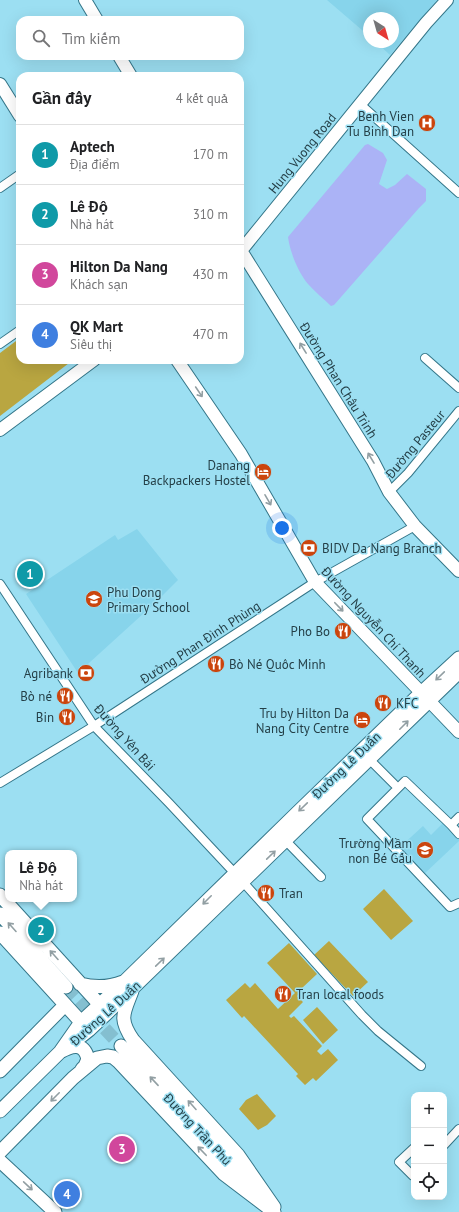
<!DOCTYPE html>
<html lang="vi">
<head>
<meta charset="utf-8">
<style>
	:root { --surface:#fff; --page:#f6f6f6; --text:#202124; --muted:#757577; --line:#e0e0e0; --accent:#d93025 }
	body { margin:0; font-family:"PT Sans",sans-serif; background:var(--page); color:var(--text) }
	.controls { position:absolute; right:12px; bottom:12px; display:grid; overflow:hidden; border-radius:8px; box-shadow:0 4px 16px #0002 }
	.controls button { width:36px; height:36px; display:grid; place-items:center; padding:0; border:0; border-bottom:1px solid var(--line); background:var(--surface); color:var(--text); font:20px sans-serif }
	.compass { position:absolute; left:363px; top:12px; width:36px; height:36px; border-radius:50%; background:var(--surface); box-shadow:0 4px 16px #0002; rotate:143deg }
	.you { position:absolute; left:282px; top:528px; width:14px; height:14px; margin:-10px; border:3px solid #fff; border-radius:50%; background:#1a73e8; box-shadow:0 0 0 6px #1a73e833 }
	.badge { display:grid; place-items:center; width:26px; height:26px; border-radius:50%; background:var(--accent); color:#fff; font-size:13px; font-weight:700 }
	.pin { position:absolute; translate:-50% -50%; border:2px solid #fff; box-shadow:0 1px 4px #0006 }
	.popup { position:absolute; left:5px; top:850px; width:72px; height:52px; box-sizing:border-box; display:grid; place-content:center; border-radius:8px; background:var(--surface); filter:drop-shadow(0 1px 3px #0005); font-size:13px; white-space:nowrap; color:var(--muted) }
	.popup b { font-size:15px; color:var(--text) }
	.popup::after { content:''; position:absolute; left:50%; top:100%; margin-left:-8px; border:8px solid transparent; border-top-color:var(--surface) }
	.list { margin:0; padding:0; list-style:none }
	h2 { display:flex; justify-content:space-between; align-items:center; height:52px; margin:0; padding:0 16px; font-size:17px }
	h2 small { font-size:13px; font-weight:400; color:var(--muted) }
	.list li { display:grid; grid-template-columns:26px 1fr auto; gap:12px; align-items:center; box-sizing:border-box; height:60px; padding:0 16px; border-top:1px solid var(--line) }
	.list b { display:block; font-size:15px; white-space:nowrap }
	.list p { margin:0; font-size:13px; white-space:nowrap; color:var(--muted) }
	.list em { font-size:13px; font-style:normal; color:var(--muted) }
	.icon { flex:none; width:22px; height:22px; fill:none; stroke:currentColor; stroke-width:2; stroke-linecap:round; stroke-linejoin:round }
	.map { position:relative; flex:none; width:459px; height:1212px; overflow:hidden }
	.search { position:absolute; background:var(--surface); box-shadow:0 4px 16px #0002; left:16px; top:16px; width:228px; height:44px; display:flex; align-items:center; gap:10px; box-sizing:border-box; padding:0 14px; border-radius:12px; color:var(--muted); font-size:15px }
	.panel { position:absolute; background:var(--surface); box-shadow:0 4px 16px #0002; left:16px; top:72px; width:228px; height:292px; border-radius:12px }
	.map>svg:first-child { display:block }
	.built { fill:#87d4eb }
	.green { fill:#b9a641 }
	.water { fill:#abb3f6 }
	.lines { fill:none; stroke-linecap:round; stroke-linejoin:round }
	.primary-tunnel { stroke:#84bfd0; stroke-width:13; stroke-dasharray:13 6; stroke-linecap:butt }
	.street-casing { stroke:#347689; stroke-width:10 }
	.secondary-casing { stroke:#347689; stroke-width:14 }
	.primary-casing { stroke:#347689; stroke-width:15 }
	.street { stroke:#fff; stroke-width:8 }
	.secondary { stroke:#fff; stroke-width:12 }
	.primary { stroke:#fff; stroke-width:13 }
	.oneway { stroke:#929fa3 }
	.labels { text-anchor:middle; stroke-width:3; stroke-linejoin:round; paint-order:stroke }
	.poi-label { font-size:13px; fill:#243f47; stroke:#9cdff2; text-anchor:end }
	.street-label { font-size:13px; fill:#243f47; stroke:#9cdff2 }
</style>
</head>
<body>
<div class="map">
<svg width="459" height="1212" viewBox="0 0 459 1212">
	<rect width="100%" height="100%" fill="#9cdff2"/>
	<path class="built" d="M327,0H437L390,55L376,42H393V18H369V36Z
		M137,529L178,580L155,603L78,673L26,594L115,535L118,540Z
		M444,822L459,837V841L423,875L399,848L423,826L431,835Z"/>
	<path class="green" d="M20,338V360H73L0,416V353Z
		M384,889L413,921L391,940L363,909Z
		M329,941L368,982L353,996L314,955Z
		M289,943L317,974L301,989L303,991L297,996L303,1002L289,1016L291,1018L294,1016L322,1046L317,1051L321,1055L328,1049L338,1060L316,1081L313,1078L305,1085L296,1076L298,1074L244,1016L242,1018L226,1000L245,983L250,988L255,983L278,1009L295,993L267,963Z
		M317,1007L338,1030L323,1044L303,1020Z
		M257,1094L276,1116L267,1125L258,1130L239,1109L246,1100Z"/>
	<path class="water" d="M368,144L383,153L387,160L379,184L387,189L395,185L407,174L426,189V201L419,208L334,305L331,306C324,299 315,292 308,284C298,272 290,252 288,237L365,145Z"/>
	<g class="lines">
		<path class="primary-tunnel" d="M66,987L121,1046"/>
		<defs>
			<path id="street" d="M360,104L459,193
				M0,188L20,174
				M0,344L20,330
				M425,358L459,388
				M389,492L408,473L459,411
				M0,584L94,726L169,803L243,882L362,1015L378,1031L421,1066
				M369,759L398,788
				M0,783L94,726L315,582L415,526
				M459,817L451,825L459,834
				M451,825L405,781L367,819L450,907L459,903
				M286,841L321,877
				M444,1145L459,1129
				M414,1148L399,1162L413,1176L414,1175"/>
			<path id="secondary" d="M85,0L97,20
				M119,56L131,76
				M0,84L20,116
				M240,249L373,461L389,492L415,526L459,571
				M240,252L426,23L447,0
				M177,360L241,454L315,582L459,732
				M0,430L94,360"/>
			<path id="primary" d="M0,895L100,1005
				M0,914L66,987
				M0,933L81,1022
				M80,984C95,988 108,988 123,982
				M132,991C124,1013 118,1018 133,1040L238,1155L274,1207
				M70,1045L89,1030L107,1013L459,672
				M121,1046L251,1186
				M60,1052L81,1022L125,981L296,814L421,693L459,658
				M0,1071L65,1005
				M0,1111L60,1052C72,1045 84,1042 88,1059L85,1066L82,1069
				M0,1152L73,1078L97,1058L107,1056L113,1057L119,1062L224,1174L274,1212
				M0,1161L55,1212"/>
		</defs>
		<use href="#street" class="street-casing"/>
		<use href="#secondary" class="secondary-casing"/>
		<use href="#primary" class="primary-casing"/>
		<use href="#street" class="street"/>
		<use href="#secondary" class="secondary"/>
		<use href="#primary" class="primary"/>
	</g>
	<defs><path id="oneway-shaft" d="M-6 0H5M1.5-3L5.5 0L1.5 3" fill="none" stroke-width="1.6" stroke-linecap="round" stroke-linejoin="round"/></defs>
	<g class="oneway">
		<use href="#oneway-shaft" transform="translate(303 348) rotate(-122)"/>
		<use href="#oneway-shaft" transform="translate(199 392) rotate(56)"/>
		<use href="#oneway-shaft" transform="translate(371 458) rotate(-121)"/>
		<use href="#oneway-shaft" transform="translate(268 500) rotate(60)"/>
		<use href="#oneway-shaft" transform="translate(339 607) rotate(46)"/>
		<use href="#oneway-shaft" transform="translate(440 676) rotate(136)"/>
		<use href="#oneway-shaft" transform="translate(404 725) rotate(-45)"/>
		<use href="#oneway-shaft" transform="translate(303 807) rotate(136)"/>
		<use href="#oneway-shaft" transform="translate(271 855) rotate(-44)"/>
		<use href="#oneway-shaft" transform="translate(207 900) rotate(135)"/>
		<use href="#oneway-shaft" transform="translate(12 927) rotate(-132)"/>
		<use href="#oneway-shaft" transform="translate(54 955) rotate(-132)"/>
		<use href="#oneway-shaft" transform="translate(160 962) rotate(-44)"/>
		<use href="#oneway-shaft" transform="translate(154 1081) rotate(-133)"/>
		<use href="#oneway-shaft" transform="translate(55 1097) rotate(135)"/>
		<use href="#oneway-shaft" transform="translate(192 1105) rotate(-132)"/>
		<use href="#oneway-shaft" transform="translate(202 1151) rotate(-134)"/>
		<use href="#oneway-shaft" transform="translate(28 1186) rotate(43)"/>
	</g>
	<defs>
		<symbol id="hospital-disc" viewBox="-11 -11 22 22"><circle r="9.5" fill="#cb450d" stroke="#9cdff2"/><path d="M-5-5h3v3.5h4V-5h3V5h-3V1.5h-4V5h-3Z" fill="#fff"/></symbol>
		<symbol id="hotel-disc" viewBox="-11 -11 22 22"><circle r="9.5" fill="#cb450d" stroke="#9cdff2"/><path d="M-6-4.5h1.5V1H6V5H4.5V3h-9V5H-6ZM-4 0a1.8 1.8 0 1 1 3.6 0ZM.5 0V-2.5h3Q6-2.5 6 0Z" fill="#fff"/></symbol>
		<symbol id="bank-disc" viewBox="-11 -11 22 22"><circle r="9.5" fill="#cb450d" stroke="#9cdff2"/><path d="M-6-4H6V4H-6ZM0-2.3a2.3 2.3 0 1 0 0 4.6a2.3 2.3 0 1 0 0-4.6Z" fill="#fff"/></symbol>
		<symbol id="school-disc" viewBox="-11 -11 22 22"><circle r="9.5" fill="#cb450d" stroke="#9cdff2"/><path d="M0-5L7-2L0 1L-7-2ZM-4 1L0 2.5L4 1V4Q0 6-4 4Z" fill="#fff"/></symbol>
		<symbol id="restaurant-disc" viewBox="-11 -11 22 22"><circle r="9.5" fill="#cb450d" stroke="#9cdff2"/><path d="M-5-6h1v4h1v-4h1v4h1v-4h1v5L-1.5 .5V6h-2V.5L-5-1ZM5-6V6H3V1.5H1.5Q1.5-4 5-6Z" fill="#fff"/></symbol>
	</defs>
	<g fill-rule="evenodd">
		<use href="#hospital-disc" x="417" y="113" width="20" height="20"/>
		<use href="#hotel-disc" x="253" y="462" width="20" height="20"/>
		<use href="#bank-disc" x="299" y="538" width="20" height="20"/>
		<use href="#school-disc" x="84" y="589" width="20" height="20"/>
		<use href="#restaurant-disc" x="333" y="621" width="20" height="20"/>
		<use href="#restaurant-disc" x="206" y="654" width="20" height="20"/>
		<use href="#bank-disc" x="76" y="663" width="20" height="20"/>
		<use href="#restaurant-disc" x="55" y="686" width="20" height="20"/>
		<use href="#restaurant-disc" x="373" y="693" width="20" height="20"/>
		<use href="#restaurant-disc" x="57" y="707" width="20" height="20"/>
		<use href="#hotel-disc" x="352" y="710" width="20" height="20"/>
		<use href="#school-disc" x="415" y="840" width="20" height="20"/>
		<use href="#restaurant-disc" x="256" y="883" width="20" height="20"/>
		<use href="#restaurant-disc" x="273" y="984" width="20" height="20"/>
	</g>
	<g class="labels">
		<g class="poi-label">
			<text x="414" y="121">Benh Vien<tspan x="414" dy="15">Tu Binh Dan</tspan></text>
			<text x="250" y="470">Danang<tspan x="250" dy="15">Backpackers Hostel</tspan></text>
			<text x="322" y="553" text-anchor="start">BIDV Da Nang Branch</text>
			<text x="107" y="597" text-anchor="start">Phu Dong<tspan x="107" dy="15">Primary School</tspan></text>
			<text x="330" y="636">Pho Bo</text>
			<text x="229" y="669" text-anchor="start">Bò Né Quôc Minh</text>
			<text x="73" y="678">Agribank</text>
			<text x="52" y="701">Bò né</text>
			<text x="396" y="708" text-anchor="start">KFC</text>
			<text x="349" y="718">Tru by Hilton Da<tspan x="349" dy="15">Nang City Centre</tspan></text>
			<text x="54" y="722">Bin</text>
			<text x="412" y="848">Trường Mầm<tspan x="412" dy="15">non Bé Gấu</tspan></text>
			<text x="279" y="898" text-anchor="start">Tran</text>
			<text x="296" y="999" text-anchor="start">Tran local foods</text>
		</g>
		<g class="street-label">
			<text transform="translate(302 153) rotate(-51)" y="5">Hung Vuong Road</text>
			<text transform="translate(339 380) rotate(58)" y="5">Đường Phan Châu Trinh</text>
			<text transform="translate(415 444) rotate(-50)" y="5">Đường Pasteur</text>
			<text transform="translate(374 622) rotate(47)" y="5">Đường Nguyễn Chí Thanh</text>
			<text transform="translate(200 642) rotate(-33)" y="5">Đường Phan Đình Phùng</text>
			<text transform="translate(125 737) rotate(48)" y="5">Đường Yên Bái</text>
			<text transform="translate(346 765) rotate(-44)" y="5">Đường Lê Duẩn</text>
			<text transform="translate(105 1013) rotate(-42)" y="5">Đường Lê Duẩn</text>
			<text transform="translate(198 1129) rotate(47)" y="5">Đường Trần Phú</text>
		</g>
	</g>
</svg>
<div class="controls">
<button>+</button>
<button>−</button>
<button><svg class="icon" aria-label="locate" viewBox="0 0 24 24"><circle cx="12" cy="12" r="6"/><path d="M12 2v4M12 18v4M2 12h4M18 12h4"/></svg></button>
</div>
<svg class="compass" viewBox="-18 -18 36 36"><path d="M0-13l5 13h-10z" fill="#e53935"/><path d="M0 13l5-13h-10z" fill="#757577"/></svg>
<div class="you"></div>
<div class="pin badge" style="left:30px;top:574px;background:#0f9aa8">1</div>
<div class="pin badge" style="left:41px;top:930px;background:#0f9aa8">2</div>
<div class="popup"><b>Lê Độ</b>Nhà hát</div>
<div class="pin badge" style="left:122px;top:1149px;background:#d1479c">3</div>
<div class="pin badge" style="left:67px;top:1194px;background:#3f7fe0">4</div>
<div class="search"><svg class="icon" aria-label="search" viewBox="0 0 24 24"><circle cx="10" cy="10" r="6"/><path d="M15 15l6 6"/></svg>Tìm kiếm</div>
<section class="panel">
<h2>Gần đây<small>4 kết quả</small></h2>
<ul class="list">
<li><span class="badge" style="background:#0f9aa8">1</span><div><b>Aptech</b><p>Địa điểm</p></div><em>170 m</em></li>
<li><span class="badge" style="background:#0f9aa8">2</span><div><b>Lê Độ</b><p>Nhà hát</p></div><em>310 m</em></li>
<li><span class="badge" style="background:#d1479c">3</span><div><b>Hilton Da Nang</b><p>Khách sạn</p></div><em>430 m</em></li>
<li><span class="badge" style="background:#3f7fe0">4</span><div><b>QK Mart</b><p>Siêu thị</p></div><em>470 m</em></li>
</ul>
</section>
</div>
</body>
</html>
